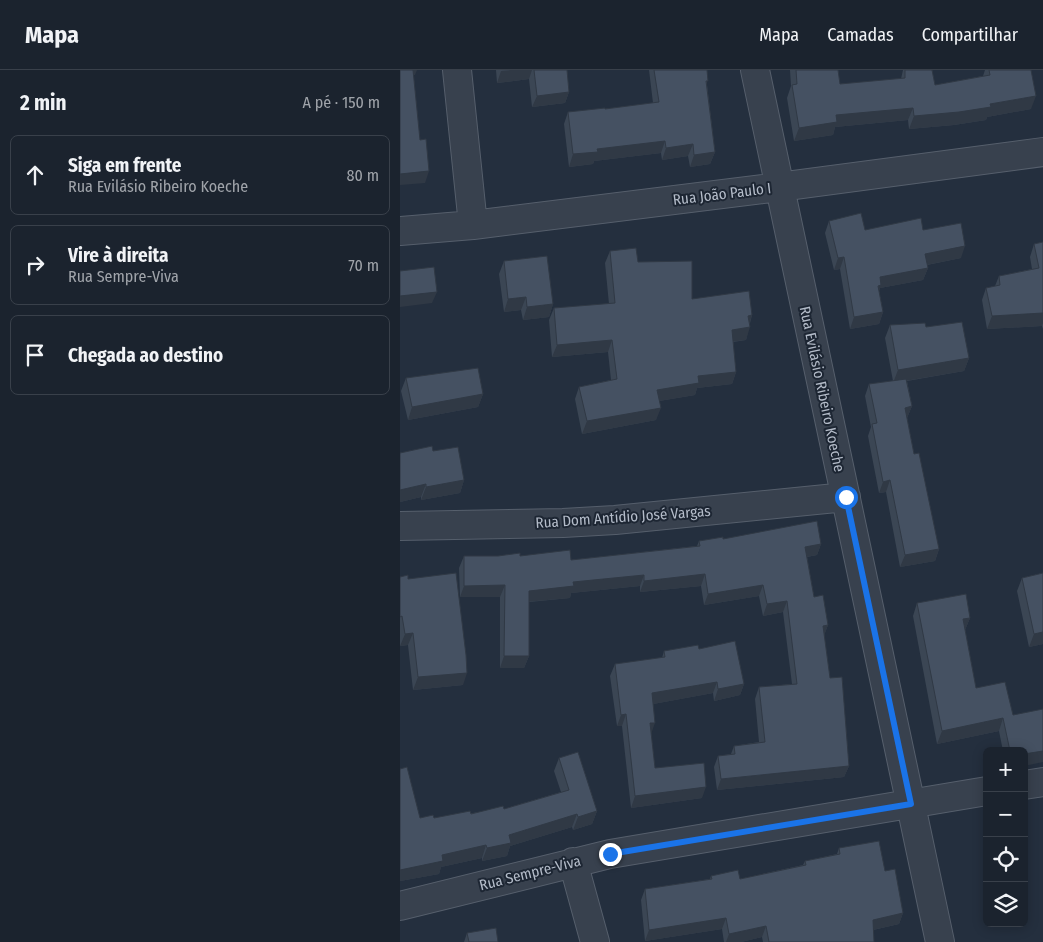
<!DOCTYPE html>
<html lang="pt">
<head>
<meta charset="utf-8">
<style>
	:root { --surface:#1b232e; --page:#282f3a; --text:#f1f3f6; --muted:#a0a4aa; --line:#39404a }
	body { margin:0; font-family:"Fira Sans Condensed",sans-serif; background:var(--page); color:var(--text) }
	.controls { position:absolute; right:15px; bottom:15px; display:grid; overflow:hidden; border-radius:8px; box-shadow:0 2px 12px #0003 }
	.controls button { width:45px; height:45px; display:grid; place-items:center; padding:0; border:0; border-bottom:1px solid var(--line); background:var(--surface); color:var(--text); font:25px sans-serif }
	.stop { position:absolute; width:15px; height:15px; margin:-11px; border:4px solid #1a73e8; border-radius:50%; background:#fff }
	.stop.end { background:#1a73e8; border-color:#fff; box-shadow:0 1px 5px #0008 }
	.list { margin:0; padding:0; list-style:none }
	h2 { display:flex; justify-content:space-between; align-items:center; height:65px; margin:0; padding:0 20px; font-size:21px }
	h2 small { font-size:16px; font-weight:400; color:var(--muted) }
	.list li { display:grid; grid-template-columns:32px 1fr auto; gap:15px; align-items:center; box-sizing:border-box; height:80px; margin:0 10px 10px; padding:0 10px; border:1px solid var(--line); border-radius:8px }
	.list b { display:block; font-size:19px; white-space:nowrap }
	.list p { margin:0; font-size:16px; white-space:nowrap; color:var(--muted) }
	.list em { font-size:16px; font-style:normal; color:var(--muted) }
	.icon { flex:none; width:28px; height:28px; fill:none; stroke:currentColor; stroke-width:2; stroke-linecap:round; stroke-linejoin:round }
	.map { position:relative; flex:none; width:643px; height:872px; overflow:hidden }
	header { display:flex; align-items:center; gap:30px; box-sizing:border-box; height:70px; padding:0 25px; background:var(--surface); border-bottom:1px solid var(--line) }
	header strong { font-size:24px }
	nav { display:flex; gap:28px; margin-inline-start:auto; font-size:18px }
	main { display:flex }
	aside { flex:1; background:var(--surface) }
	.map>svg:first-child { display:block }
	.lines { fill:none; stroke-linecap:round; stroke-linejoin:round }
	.street-casing { stroke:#565f6c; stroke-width:30 }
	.street { stroke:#38414e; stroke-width:28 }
	.wall { fill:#3b4654 }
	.shaded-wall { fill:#303945 }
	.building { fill:#455162; stroke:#303945 }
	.route { stroke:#1a73e8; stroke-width:6 }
	.labels { text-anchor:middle; stroke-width:4; stroke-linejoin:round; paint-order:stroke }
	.street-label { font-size:15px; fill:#b4bcc9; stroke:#1d2633 }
</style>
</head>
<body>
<header>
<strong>Mapa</strong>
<nav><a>Mapa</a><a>Camadas</a><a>Compartilhar</a></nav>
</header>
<main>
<aside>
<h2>2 min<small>A pé · 150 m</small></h2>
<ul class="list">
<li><svg class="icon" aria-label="ahead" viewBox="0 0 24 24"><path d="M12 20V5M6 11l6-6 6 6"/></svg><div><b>Siga em frente</b><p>Rua Evilásio Ribeiro Koeche</p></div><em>80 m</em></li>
<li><svg class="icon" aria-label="right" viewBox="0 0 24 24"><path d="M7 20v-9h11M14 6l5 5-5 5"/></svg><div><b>Vire à direita</b><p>Rua Sempre-Viva</p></div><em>70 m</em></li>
<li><svg class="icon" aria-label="arrive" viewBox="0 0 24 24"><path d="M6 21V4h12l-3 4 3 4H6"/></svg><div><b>Chegada ao destino</b></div></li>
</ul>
</aside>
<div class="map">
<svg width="643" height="872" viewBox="0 0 643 872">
	<rect width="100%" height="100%" fill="#242f3e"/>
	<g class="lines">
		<defs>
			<path id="street" d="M57,0L73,155
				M355,0L540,872
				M0,161L73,155L379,117L643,82
				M0,456L163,453L215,450L446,427
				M624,715L643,712
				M173,792L195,872
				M0,836L210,784L587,721"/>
		</defs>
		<use href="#street" class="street-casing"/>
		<use href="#street" class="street"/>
	</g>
	<path class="wall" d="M96,0H167L169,22L165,33L132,37L129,9L97,13Z
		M249,0H307V15L315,82L310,94L290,97L288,86L262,90L261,83L194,91L193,94L169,97L164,54L168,42L205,39L253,33Z
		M390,0H438L440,14L501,9L503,0H532L535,15L583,6L585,0H631V39L587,47L586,50L554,55L509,59L508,50L435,57L433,65L394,71L387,28L391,16Z
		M429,151L465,160H523L561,188L527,195L528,198L523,210L480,218L479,221L483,242L479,254L450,259L440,199L434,200L425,163Z
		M643,172V259L642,256L587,259L582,230L586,218L595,216L599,206L632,199L630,187L634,174Z
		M210,181L238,192L292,229L352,245L350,253L346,270L333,272L336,302L332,314L297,318L295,325L259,331L256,350L182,364L175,329L179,317L211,310L208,282L152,287L149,250L154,238L209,234L205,193Z
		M104,191L153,234L149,247L123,250L121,240L104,242L99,204Z
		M490,255L526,257L569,288L564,301L507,311L512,336L507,348L514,384L539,479L535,491L500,497L486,422L479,423L468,366L471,357L465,326L469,314L493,311L485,268Z
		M6,308L83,324L78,337L8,350L1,321Z
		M33,381L64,410L60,423L21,430V427L0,432V383Z
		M323,469L421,474L417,485L407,487L414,527L428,555L424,565L430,608L449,696L444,707L317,720L314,697L318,686L331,684L334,676L359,672L355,629L359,617L392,614L383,542L363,546L359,526L304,535L301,516L240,522V516L171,523L170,528L129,532V586L124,598H100V527H60L59,498L64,486H120L171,490L297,476L299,471Z
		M643,503V574L629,577L617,521L622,508Z
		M0,507L8,509L63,615L13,620L8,575L0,576Z
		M517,533L570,548L565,560L576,618L613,645L624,681H603L599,661L537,674L513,546Z
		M299,579L344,614L340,625L314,631L313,623L253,634L251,664L255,698L302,728L231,738L222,656H217L210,606L215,594L262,588L264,581Z
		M159,688L197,741L192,754L173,760L172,757L110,776L107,786L82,791V788L41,797L39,804L0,811V699L20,748H34L104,739L161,722L154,701Z
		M439,778L485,801L503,843L499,854L473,860L474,872H363L362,867L341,872H324L322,859L245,871L241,830L245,819L310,809L311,806L340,809L403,795L405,791L437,784Z
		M67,863L98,872H64Z"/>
	<path class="shaded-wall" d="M10,0H17L15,5H8Z
		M112,0H132L129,9L97,13L101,1Z
		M169,22L165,33L132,37L137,26Z
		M636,26L631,39L587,47L586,50L554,55L509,59L514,46L590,34Z
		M513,38L508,50L435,57L433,65L394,71L399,58L436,45Z
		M265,71L261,83L194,91L193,94L169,97L173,84L197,79Z
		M293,74L288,86L262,90L266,78Z
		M315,82L310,94L290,97L294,85Z
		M29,101L25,113L0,115V104Z
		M565,176L561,188L521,196L525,184Z
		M444,187L440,199L434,200L438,188Z
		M528,198L523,210L480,218L477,227L480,207Z
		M37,222L32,233L0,237V226Z
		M126,227L121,240L104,242L108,229Z
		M153,234L149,247L123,250L127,237Z
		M483,242L479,254L450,259L454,247Z
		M643,243V253L642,256L587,259L592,246Z
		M352,245L348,257V246Z
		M350,257L346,270L328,272L332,260Z
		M212,270L208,282L152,287L157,275Z
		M569,288L564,301L493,313L498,300Z
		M336,302L332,314L297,318L295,325L253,332L257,320L298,306Z
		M83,324L78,337L8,350L12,337Z
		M512,336L507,348L500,350L505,338Z
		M261,338L256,350L182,364L187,351Z
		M64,410L60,423L21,430L26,417Z
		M490,410L486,422L479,423L483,412Z
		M26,414L21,427L0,432V420Z
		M421,474L417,485L400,488L405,477Z
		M539,479L535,491L500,497L505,485Z
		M305,504L301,516L240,522L244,511Z
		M244,505L240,516L171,523L170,528L125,532L129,521L173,512Z
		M105,515L100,527H60L64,516Z
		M363,515L359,526L304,535L308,524Z
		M387,531L383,542L363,546L367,534Z
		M570,548L565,560L563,549Z
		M428,555L424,566L423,556Z
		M643,562V574L629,577L634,564Z
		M13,563L8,575L0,576L5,564Z
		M104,586H129L124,598H100Z
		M67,603L63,615L13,620L18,607Z
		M317,612L313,623L248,635L252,623Z
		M344,614L340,625L314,631L318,619Z
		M226,644L222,656H217L221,645Z
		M603,648L599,661L537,674L542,661Z
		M250,653H255L251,664Z
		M643,681V692L624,696V684Z
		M449,696L444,707L317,720L321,709Z
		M306,717L302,728L231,738L235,726Z
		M197,741L192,754L173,760L178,747Z
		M177,744L172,757L110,776L107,786L82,791L87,778L109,765Z
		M86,775L82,788L41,797L39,804L0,811V800L42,785Z
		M503,843L499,854L468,861L473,850Z
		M326,848L322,859L245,871L249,860Z
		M366,856L362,867L341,872H326L329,864Z"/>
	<path class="building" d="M0,0H13L20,70L26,69L29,101L0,104Z
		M134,0H167L169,22L137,26Z
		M254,0H307L308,11H306L315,82L294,85L293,74L266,78L265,71L197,79L198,82L173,84L168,42L205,38V39L259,32Z
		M396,0H438L440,14L505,8V0H532L535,15L590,5L589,0H631L636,26L590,34L591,37L559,42L514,46L513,38L436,45L437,52L399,58L392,15L397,14Z
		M461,143L465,160L521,148L523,160L561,153L565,176L525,184L528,198L480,207L481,215L478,216L483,242L454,247L444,187L438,188L429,151Z
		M643,172V243L592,246L586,218L600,215L599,206L639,198L634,174Z
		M236,178L238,192L292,191V229L349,221L352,245L348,246L350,257L332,260L336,302L298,306L299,313L257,320L261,338L187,351L179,317L217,309L212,270L157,275L154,238L215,233L210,181Z
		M147,186L153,234L127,237L126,227L108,229L104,191Z
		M34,197L37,222L0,226V201Z
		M562,252L569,288L498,300L490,255L525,253L526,257Z
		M78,298L83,324L12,337L6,308Z
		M506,309L512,336L505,338L514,384L519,383L539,479L505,485L490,410L483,412L472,354L477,353L469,314Z
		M32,376L33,381L58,377L64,410L26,417V414L0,420V383Z
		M417,451L421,474L405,477L414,527L423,525L428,555L423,556L430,608L442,607L449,696L321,709L318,686L335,684L334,676L365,672L359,617L397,614L387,531L367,534L363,515L308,524L305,504L244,511V505L173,512L174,516L129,521V586H104L105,515L64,516V486H98L120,483V486L170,480L171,490L300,476L299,471L323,467V469Z
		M56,503L66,585L67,603L18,607L13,563L5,564L2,546L0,547V507L8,505V509Z
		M643,503V562L634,564L622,508Z
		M566,524L570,548L563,549L576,618L605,612L613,645L643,639V681L624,684V681H610L603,648L542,661L517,533Z
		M335,571L344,614L318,619L317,612L252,623L255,653H250L255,698L304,693L306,717L235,726L226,644L221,645L215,594L265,587L264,581L298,575L299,579Z
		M178,682L197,741L178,747L177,744L109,765L111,773L87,778L86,775L42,785L43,791L0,800V699L7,697L20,748L33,745L34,748L70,741L71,744L103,736L104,739L169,720L159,688Z
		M479,771L485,801L495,799L503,843L473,850L474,872H369L366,856L329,864L326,848L249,860L245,819L312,809L311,806L338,800L340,809L406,795L405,791L440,784L439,778Z
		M96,858L98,872H69L67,863Z"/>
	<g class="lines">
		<path class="route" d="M210,784L511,734L446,427"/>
	</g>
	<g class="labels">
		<g class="street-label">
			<text transform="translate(322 124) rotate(-7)" y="5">Rua João Paulo I</text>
			<text transform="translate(422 319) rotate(78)" y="5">Rua Evilásio Ribeiro Koeche</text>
			<text transform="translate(223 447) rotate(-4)" y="5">Rua Dom Antídio José Vargas</text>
			<text transform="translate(130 803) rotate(-14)" y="5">Rua Sempre-Viva</text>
		</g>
	</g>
</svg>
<div class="controls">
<button>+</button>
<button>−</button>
<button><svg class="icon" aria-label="locate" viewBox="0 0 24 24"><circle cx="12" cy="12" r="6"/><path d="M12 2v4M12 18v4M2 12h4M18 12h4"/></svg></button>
<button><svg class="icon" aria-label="layers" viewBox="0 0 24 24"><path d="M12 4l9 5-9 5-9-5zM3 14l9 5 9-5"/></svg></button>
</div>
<div class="stop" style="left:446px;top:427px"></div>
<div class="stop end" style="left:210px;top:784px"></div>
</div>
</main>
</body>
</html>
